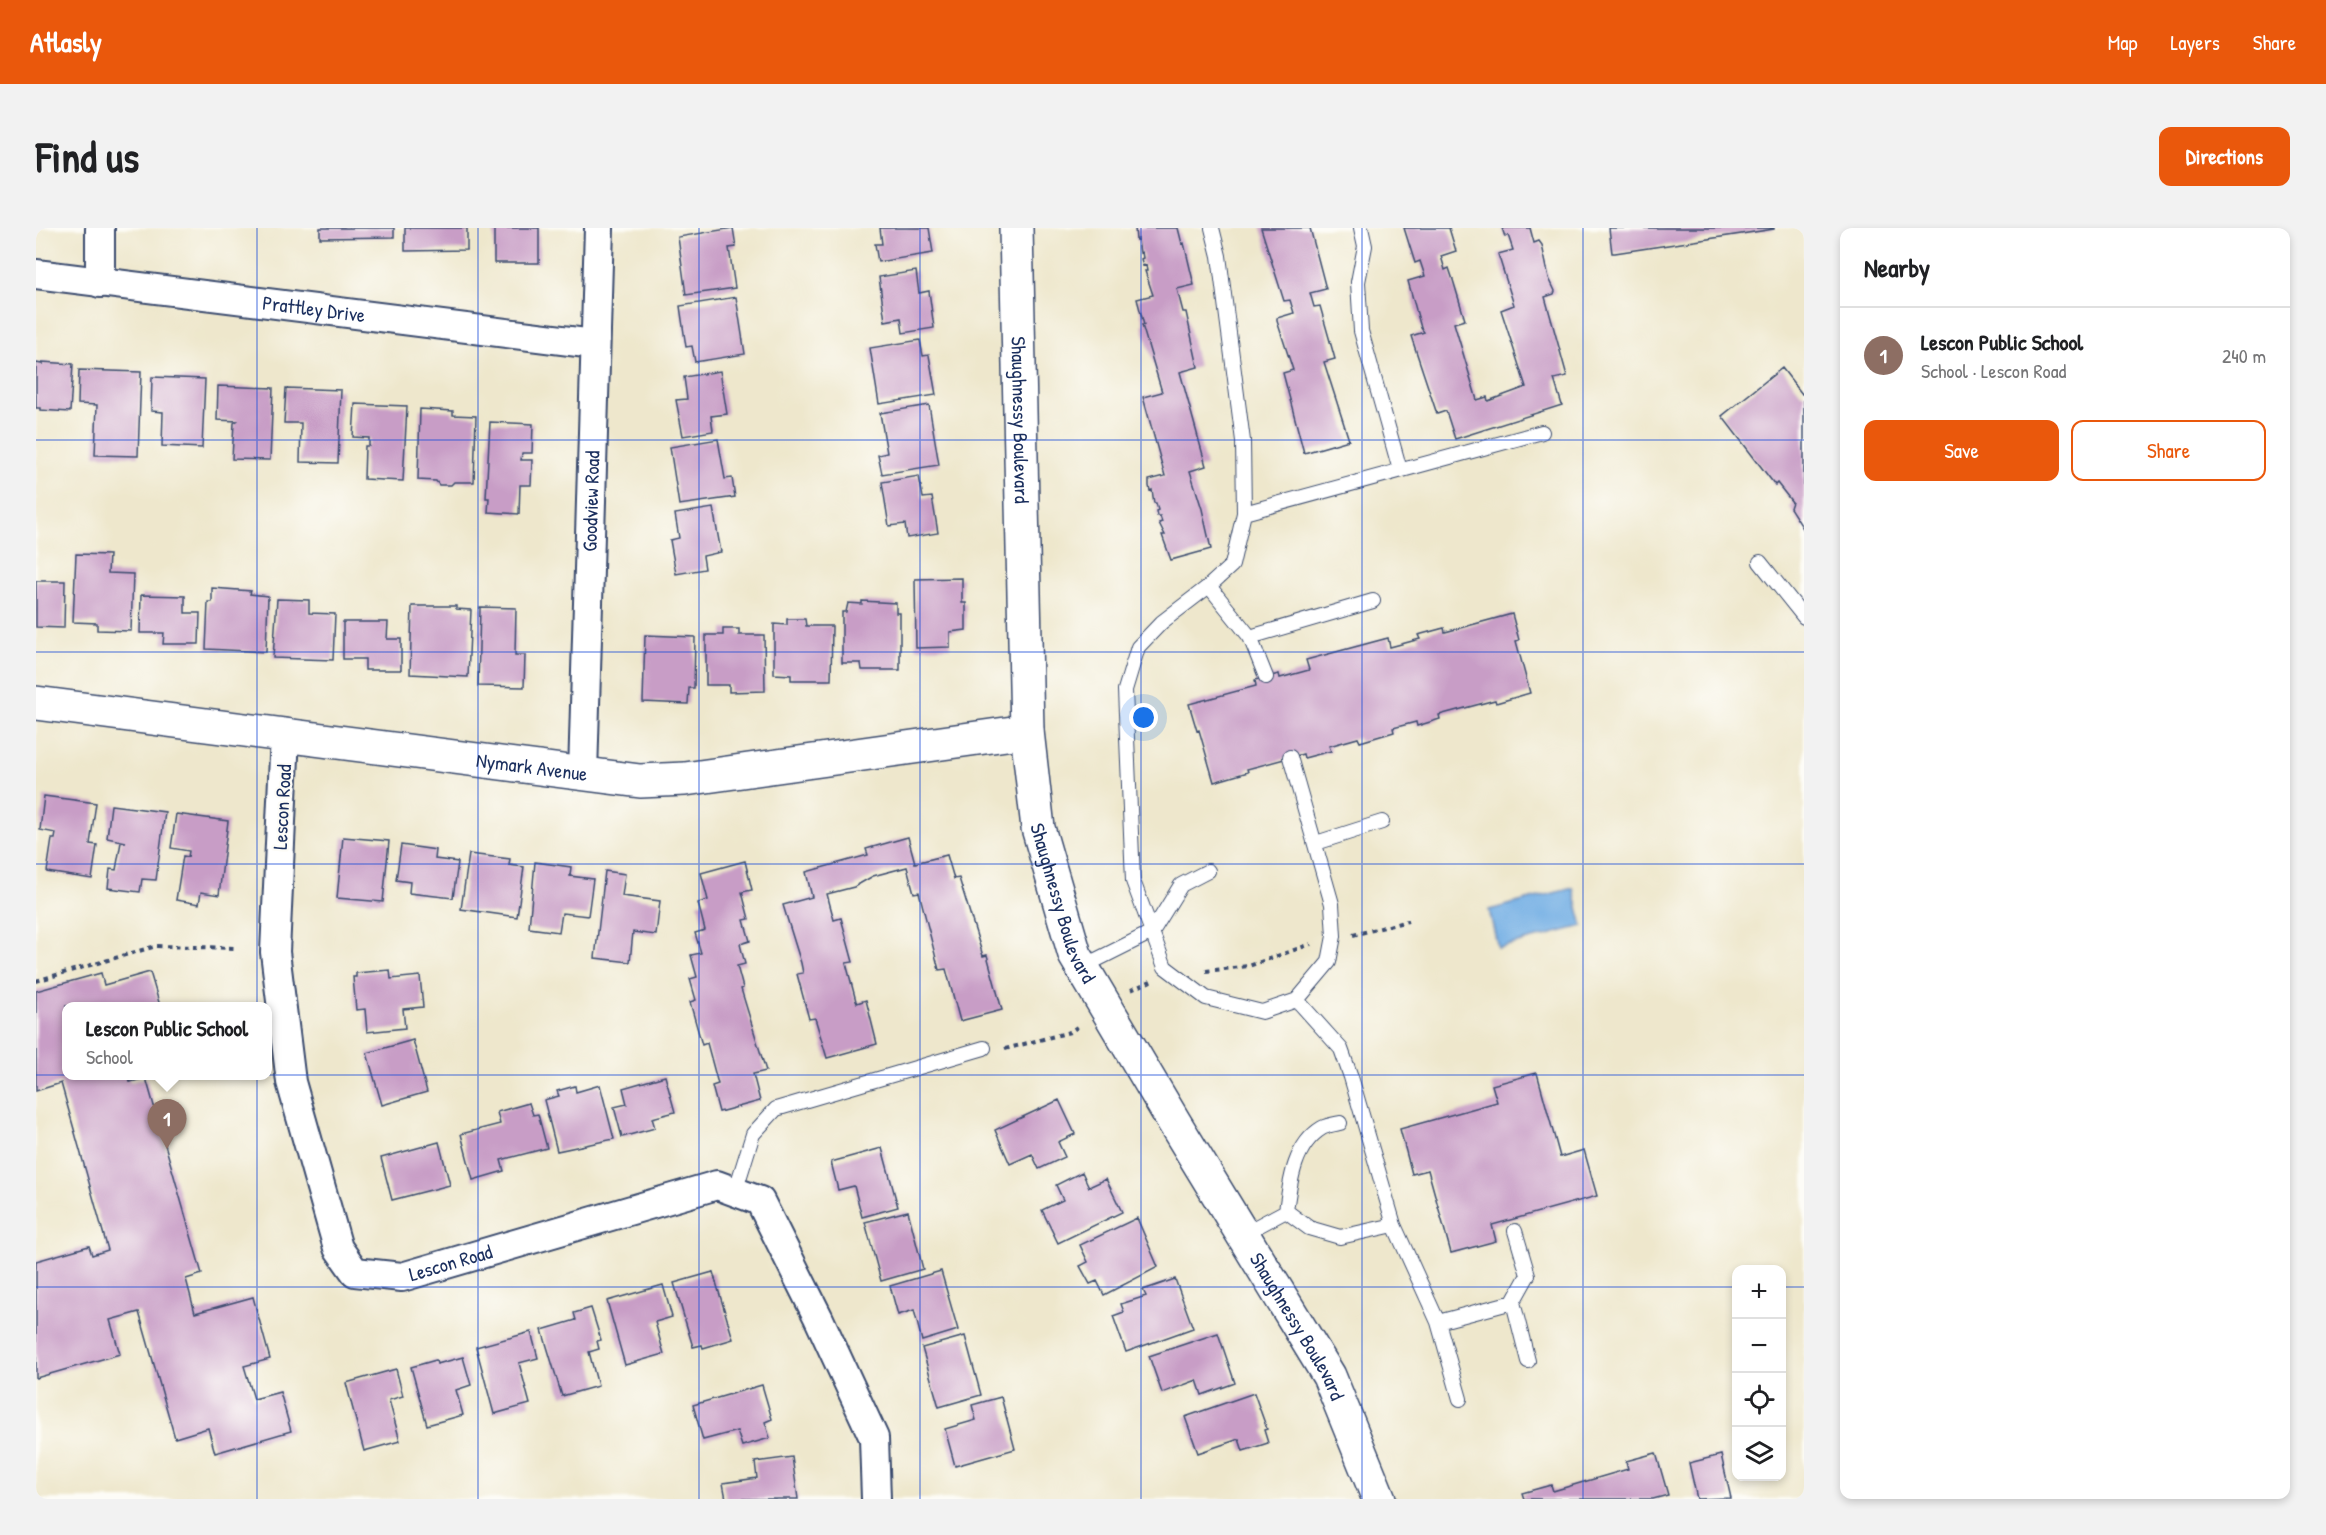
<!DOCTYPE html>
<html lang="en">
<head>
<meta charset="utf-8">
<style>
	:root { --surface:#fff; --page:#f2f2f2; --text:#202124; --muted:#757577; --line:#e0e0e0; --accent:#ea580c }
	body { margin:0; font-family:"Patrick Hand",sans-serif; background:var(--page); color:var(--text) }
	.controls { position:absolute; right:18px; bottom:18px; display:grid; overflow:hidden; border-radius:12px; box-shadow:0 3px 9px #0003 }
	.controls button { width:54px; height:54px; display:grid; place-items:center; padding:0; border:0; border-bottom:2px solid var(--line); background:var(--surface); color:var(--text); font:30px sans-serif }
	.you { position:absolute; left:1108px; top:490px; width:21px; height:21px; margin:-15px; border:4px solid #fff; border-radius:50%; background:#1a73e8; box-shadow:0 0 0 9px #1a73e833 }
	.badge { display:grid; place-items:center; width:39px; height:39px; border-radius:50%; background:var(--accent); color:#fff; font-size:20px; font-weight:700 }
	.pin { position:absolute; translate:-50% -50px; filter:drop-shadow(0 2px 3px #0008) }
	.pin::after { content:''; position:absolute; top:32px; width:21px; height:18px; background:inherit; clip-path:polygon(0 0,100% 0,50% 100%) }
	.popup { position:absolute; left:26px; top:774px; width:210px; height:78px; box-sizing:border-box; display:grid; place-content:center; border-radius:12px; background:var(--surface); filter:drop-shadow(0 2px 4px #0005); font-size:20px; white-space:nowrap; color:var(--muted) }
	.popup b { font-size:22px; color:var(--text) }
	.popup::after { content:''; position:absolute; left:50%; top:100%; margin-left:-12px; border:12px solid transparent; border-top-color:var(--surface) }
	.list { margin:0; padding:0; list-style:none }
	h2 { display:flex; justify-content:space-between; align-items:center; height:78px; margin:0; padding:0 24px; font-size:26px }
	h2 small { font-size:20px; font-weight:400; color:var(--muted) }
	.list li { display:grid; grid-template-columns:39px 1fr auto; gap:18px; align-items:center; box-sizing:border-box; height:96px; padding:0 24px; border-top:2px solid var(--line) }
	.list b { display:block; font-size:22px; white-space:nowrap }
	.list p { margin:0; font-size:20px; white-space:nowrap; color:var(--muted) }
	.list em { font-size:20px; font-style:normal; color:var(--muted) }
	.actions { display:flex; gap:12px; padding:18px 24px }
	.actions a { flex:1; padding:14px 0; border:2px solid var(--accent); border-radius:12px; text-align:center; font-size:21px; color:var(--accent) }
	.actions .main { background:var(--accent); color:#fff }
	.icon { flex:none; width:33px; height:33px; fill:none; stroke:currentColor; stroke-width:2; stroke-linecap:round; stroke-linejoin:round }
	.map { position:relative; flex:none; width:1768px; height:1271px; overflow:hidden; border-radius:12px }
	header { display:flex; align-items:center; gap:36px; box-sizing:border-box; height:84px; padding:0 30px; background:var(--accent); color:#fff }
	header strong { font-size:28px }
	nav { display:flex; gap:33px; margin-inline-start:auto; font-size:21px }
	.intro { display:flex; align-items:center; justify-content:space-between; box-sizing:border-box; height:144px; padding:0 36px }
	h1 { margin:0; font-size:42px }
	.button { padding:15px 27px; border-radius:12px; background:var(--accent); color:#fff; font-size:21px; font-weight:700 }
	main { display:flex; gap:36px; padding:0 36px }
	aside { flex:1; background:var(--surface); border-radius:12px; box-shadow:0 3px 9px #0003 }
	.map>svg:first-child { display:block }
	.water { fill:#72aee4; stroke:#466ea1; stroke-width:1.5 }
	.building { fill:#c89dc6 }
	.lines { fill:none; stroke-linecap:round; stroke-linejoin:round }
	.service-casing { stroke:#3b4b6e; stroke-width:16 }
	.minor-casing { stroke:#3b4b6e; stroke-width:32 }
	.tertiary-casing { stroke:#3b4b6e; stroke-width:36 }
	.path { stroke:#3b4b6e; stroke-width:4; stroke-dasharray:4.5 4.5; stroke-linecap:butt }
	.service { stroke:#fff; stroke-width:14 }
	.minor { stroke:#fff; stroke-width:28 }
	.tertiary { stroke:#fff; stroke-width:33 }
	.grid { fill:none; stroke:#1d4ed8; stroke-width:1.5; stroke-opacity:0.55 }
	.labels { text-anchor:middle; stroke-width:4.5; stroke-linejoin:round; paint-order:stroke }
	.street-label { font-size:20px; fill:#1b2f5e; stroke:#fdfcf7 }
</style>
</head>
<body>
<header>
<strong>Atlasly</strong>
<nav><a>Map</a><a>Layers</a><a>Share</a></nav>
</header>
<div class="intro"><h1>Find us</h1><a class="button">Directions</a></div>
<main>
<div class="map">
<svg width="1768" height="1271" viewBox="0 0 1768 1271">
	<rect width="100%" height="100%" fill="#fdfcf7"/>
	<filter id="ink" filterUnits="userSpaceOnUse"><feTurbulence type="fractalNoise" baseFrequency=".0167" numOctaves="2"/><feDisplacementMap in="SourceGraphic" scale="12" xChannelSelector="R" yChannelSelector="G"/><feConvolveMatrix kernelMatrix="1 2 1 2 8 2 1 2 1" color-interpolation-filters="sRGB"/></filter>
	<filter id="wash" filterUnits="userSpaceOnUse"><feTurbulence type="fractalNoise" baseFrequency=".008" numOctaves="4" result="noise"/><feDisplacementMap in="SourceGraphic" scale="24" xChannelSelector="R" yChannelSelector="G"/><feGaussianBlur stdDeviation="1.35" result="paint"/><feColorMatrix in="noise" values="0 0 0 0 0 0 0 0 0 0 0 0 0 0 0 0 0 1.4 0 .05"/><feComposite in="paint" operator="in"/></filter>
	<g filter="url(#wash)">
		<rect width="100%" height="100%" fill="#eee7cc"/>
		<path class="water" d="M1537,660L1547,698L1462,720L1453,682Z"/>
		<g id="blocks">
			<path class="building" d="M284,0H358V9L284,10Z
				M369,0H431V22L369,23Z
				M458,0H503V35H458Z
				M697,0L700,19L693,20L699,60L650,67L642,9Z
				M844,0H893L897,25L842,34L839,16H846Z
				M1099,0H1142L1146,16L1148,15L1158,57L1141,61L1147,84H1150L1162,139L1144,144L1170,238L1154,243L1166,281L1175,321L1135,332L1126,307H1129L1123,295L1126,294L1124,288H1121L1120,283L1122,282L1120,275H1118L1116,262L1114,263L1113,258V252L1129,248L1107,169L1126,164L1106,97H1108L1101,71L1117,67L1109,43H1111L1110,37L1107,38L1105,31L1107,30L1106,24L1104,25L1102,11L1100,12Z
				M1225,0H1274L1290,61L1274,65L1278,79L1284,78L1299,131L1288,134L1313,212L1268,225L1247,145L1257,142L1241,93V90L1258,85L1254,72L1248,73Z
				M1368,0H1413L1420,23L1405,28L1409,42L1413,40L1417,52L1429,92L1418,95L1441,172L1451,169L1452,173L1490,159L1465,82L1478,77L1462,26L1477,22L1472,7L1469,9L1466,0H1494L1498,15L1503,13L1506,17L1513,50L1519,63L1518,66L1509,69L1531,148L1518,151L1526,177L1419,211L1410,183L1401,186L1375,108L1388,104L1385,100L1372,53L1389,48L1384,33L1379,35Z
				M1573,0H1738V1L1579,25H1576Z
				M880,43L883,65L893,63L898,100L867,105L865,90L849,93L843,49Z
				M700,69L709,126L659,134L656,118L650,119L644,78Z
				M884,112L887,128L893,127L900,167L843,176L834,120Z
				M6,134L37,136L34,184L4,182V180H0V135L6,136Z
				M1746,140L1766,166L1768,165V302L1754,280L1756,274L1741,255L1739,257L1686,188Z
				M43,142L105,144L102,228L59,227L61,177L42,176Z
				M684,143L691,186L675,188L677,203L647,208L640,172L651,171L648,149Z
				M116,149L169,151L166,220L126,218L127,184L115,183Z
				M182,158L237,160L234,232L196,231L198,195L201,193L181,192Z
				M250,160L305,162L302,235L264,234L265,195H248Z
				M319,176L371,178L367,253L328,251L329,218H333V210L317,209Z
				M893,177L903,237L846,246L842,227L851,225L844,185Z
				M384,181L417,183V187L440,188L438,254H418L415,257H403L400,253L382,252Z
				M454,194L497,196L496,225H486L485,232H496L495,257H484L483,286L452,284L453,270H450Z
				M682,211L689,251L696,250L699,269L643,277L634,219Z
				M883,248L887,270L896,269L902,305L871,310L869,296L853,298L846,254Z
				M677,280L685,324L667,328L669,341L640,346L634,312L643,310L639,286Z
				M40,326L73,327L72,345L97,346L95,403L61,402V395L37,394Z
				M926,350V375H930V402L914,404V419L880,420L879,351Z
				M0,353H29L28,400L0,399Z
				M176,360L215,363L214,366L232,368L230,424L170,421L172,374H176Z
				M105,367L149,368V385H164L163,416H127L128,405H104Z
				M241,371L273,372V385L299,386L297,432L237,430Z
				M826,373L860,375V385H864V442H826L825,435H806V384H810L812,375L826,376Z
				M376,378H420V381L435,382L432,449L374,446Z
				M444,379L480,380L479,427H489L488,459L442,458Z
				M1476,386L1483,412L1480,413L1494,465L1460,475L1459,472L1403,487L1404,491L1381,498L1380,494L1357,500L1358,504L1324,514L1322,510L1293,518L1295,523L1268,530L1267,526L1211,541L1212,544L1178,554L1163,502L1161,503L1153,476L1220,458L1219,452L1243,446L1244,450L1273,442L1270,432L1352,410L1354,419L1384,411L1382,407L1408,400L1409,404Z
				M751,391H769L770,398H796L795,452H755V447L738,446V396L751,397Z
				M307,394H352L351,411H365V442H329V431H307Z
				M687,401H703V407H728L729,463L693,464V457H670V407H687Z
				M609,407L659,409L658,460H653L652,476L607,474Z
				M8,568L60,575L54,616L61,617L56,651L11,644L16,611H19L20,605L4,602Z
				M75,577L129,584L120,652L106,651L104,664L72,660L74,641L80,642L85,614H90L71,610Z
				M140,586L192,593L183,667L165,664L163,676L140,672L147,628L152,629L153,623L135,620Z
				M307,609L353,613L347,674L301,670Z
				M872,609L879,635L911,627L918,651L923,650L947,728L951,727L966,782L924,793L910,741L903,742L883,664L878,665L871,639L837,648L818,659L791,666L798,692L805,690L817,734L810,735L820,773L821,775L830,772L841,816L791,830L779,790L773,791L761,746L767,745L765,735L747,677L776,669L770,644L832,627L830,621Z
				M365,617L400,622L399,631L422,634L417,670L373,665L374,654L360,652Z
				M433,626L474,631L473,637L488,639L481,689L425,681Z
				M709,633L716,662L706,664L713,691L708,692L714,713L704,716L709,736L701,738L707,760L705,761L730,843L717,846L724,873L683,884L676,858L682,856L671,815L666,817L654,774L660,772L654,751L661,749L655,727L665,725L659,705L669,702L662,675L672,672L665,645Z
				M499,634L535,639L534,648L557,651L552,688L526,685L523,704L493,700Z
				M569,643L589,646L586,668L624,673L620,707L597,704L594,734L559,730Z
				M354,742L355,751L384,748L387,779L367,781L369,800L331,804L329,781L320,782L317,749H320V745Z
				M114,744L124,778H30V848H92L94,854L110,850L166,1046L150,1051L159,1085L217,1069L234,1131L208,1138L218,1171L244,1164L255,1203L179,1225L172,1200L139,1210L103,1084L74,1092L84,1126L0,1150V1033L53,1018L56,1027L72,1022L25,855L0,863V763L65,745L68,757Z
				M377,812L391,864L346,877L331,825Z
				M1501,845L1524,929L1548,922L1561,968L1456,997L1460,1013L1415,1025L1392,942L1376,946L1364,901L1461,874L1456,857Z
				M629,848L639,884L616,890L619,900L586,909L578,879L591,876L587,860Z
				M564,857L578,911L521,923L508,872L523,868L521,863L539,858L540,864Z
				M1023,872L1039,906L1022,914L1029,929L1003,941L996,926L974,936L959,902Z
				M493,875L497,887L502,886L511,920L465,932L468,943L437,952L425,906L464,896L461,884Z
				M403,914L414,957L356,972L345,930Z
				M846,920L862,979L826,989L818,958L802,962L795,934Z
				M1046,944L1053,959L1070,951L1086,984L1022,1015L1006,982L1027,972L1020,957Z
				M872,983L887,1041L845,1053L829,994Z
				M1101,990L1122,1039L1068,1067L1061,1053L1054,1056L1044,1038L1052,1034L1044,1017Z
				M905,1043L922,1102L886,1113L878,1082L862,1087L854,1058Z
				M677,1044L697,1111L667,1120L666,1117L657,1119L638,1055Z
				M1139,1051L1157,1100L1090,1124L1077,1088L1088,1084L1085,1076L1110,1068L1107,1062Z
				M627,1057L636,1089L619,1094L628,1126L589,1137L571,1073Z
				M555,1080L565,1112L561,1113L563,1121L553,1124L562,1158L526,1168L506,1102L540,1092L538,1085Z
				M495,1104L502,1130L483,1135L494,1176L458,1186L440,1119Z
				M1182,1105L1199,1155L1166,1167L1161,1152L1126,1165L1113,1128Z
				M929,1108L945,1167L903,1179L886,1120Z
				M427,1129L435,1157L420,1162L427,1187L391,1197L375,1139L400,1132L401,1136Z
				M360,1141L367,1168L353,1172L364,1213L328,1223L310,1155Z
				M726,1157L736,1191L729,1194L734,1210L706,1218L701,1203L667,1212L657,1177Z
				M1218,1165L1231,1201L1228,1202L1232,1215L1207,1223L1203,1211L1162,1225L1149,1189Z
				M965,1169L979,1221L919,1238L909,1201L940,1192L936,1177Z
				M1620,1225L1632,1267L1617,1271H1488L1486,1265L1515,1257L1517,1263L1592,1241L1590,1233Z
				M1685,1227L1695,1270L1661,1271L1653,1235Z
				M756,1229L762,1271H690L687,1255L721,1250L719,1234Z"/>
		</g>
	</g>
	<g filter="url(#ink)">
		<use href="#blocks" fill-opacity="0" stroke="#3b4b6e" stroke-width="1.5"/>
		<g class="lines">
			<defs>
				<path id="service" d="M1176,0L1183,28L1207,213L1208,285L1196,337L1173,358L1126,394L1102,419L1089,462L1097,653L1129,739L1170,770L1226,784L1261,772L1293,734L1298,708L1296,676L1254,529
					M1325,0L1329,18L1322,54L1325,103L1364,242
					M1208,285L1506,204
					M1724,334L1768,389
					M1173,358L1214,409L1230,449
					M1214,409L1337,373
					M1280,615L1346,594
					M1046,739L1116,704L1145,657L1172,643
					M1261,772L1305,821L1315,849L1358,997L1402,1094L1424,1171
					M699,964L717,906L740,881L948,820
					M1250,983L1273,1000L1304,1009L1358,997
					M1250,983C1254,954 1258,917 1286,900C1291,897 1299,896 1304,895
					M1207,1006L1250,983
					M1477,1074L1492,1047L1479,1003
					M1402,1094L1477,1074L1492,1133"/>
				<g id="minor">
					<path id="s1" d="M0,46L558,116"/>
					<path d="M64,55V0"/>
					<path id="s2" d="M249,507L239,724L255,854L302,1020L319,1044L366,1049L681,957L724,973L782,1089L838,1210L840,1271"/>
					<path id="s3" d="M547,546L563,0"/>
				</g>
				<g id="tertiary">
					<path id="s4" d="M980,0L991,503L1002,600L1039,727L1138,894L1293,1148L1343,1271"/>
					<path id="s5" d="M0,475L604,553L649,551L991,503"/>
				</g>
			</defs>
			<use href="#service" class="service-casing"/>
			<use href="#minor" class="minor-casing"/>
			<use href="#tertiary" class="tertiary-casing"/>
			<path class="path" d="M1317,707L1372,693
				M1170,743L1213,738L1275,716
				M0,753L120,718L201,720
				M1095,762L1115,753
				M969,821L1034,804L1044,797"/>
			<use href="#service" class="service"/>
			<use href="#minor" class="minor"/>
			<use href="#tertiary" class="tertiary"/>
		</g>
	</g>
	<path class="grid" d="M221,0V1271M442,0V1271M663,0V1271M884,0V1271M1105,0V1271M1326,0V1271M1547,0V1271M0,212H1768M0,424H1768M0,636H1768M0,847H1768M0,1059H1700M1746,1059H1768"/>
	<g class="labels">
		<g class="street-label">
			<text dy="7" stroke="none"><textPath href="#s1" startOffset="280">Prattley Drive</textPath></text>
			<text dy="7" stroke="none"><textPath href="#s4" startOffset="192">Shaughnessy Boulevard</textPath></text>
			<text dy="7" stroke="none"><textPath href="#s3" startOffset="273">Goodview Road</textPath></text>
			<text dy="7" stroke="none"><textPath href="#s5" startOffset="500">Nymark Avenue</textPath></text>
			<text transform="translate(246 579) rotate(-87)" y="7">Lescon Road</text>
			<text dy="7" stroke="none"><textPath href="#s4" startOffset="680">Shaughnessy Boulevard</textPath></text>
			<text dy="7" stroke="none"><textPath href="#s2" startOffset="648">Lescon Road</textPath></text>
			<text dy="7" stroke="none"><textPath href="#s4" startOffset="1166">Shaughnessy Boulevard</textPath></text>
		</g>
	</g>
</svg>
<div class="controls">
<button>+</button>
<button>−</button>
<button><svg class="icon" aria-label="locate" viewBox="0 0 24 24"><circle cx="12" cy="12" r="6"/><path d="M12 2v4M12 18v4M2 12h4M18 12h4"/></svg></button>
<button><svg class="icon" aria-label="layers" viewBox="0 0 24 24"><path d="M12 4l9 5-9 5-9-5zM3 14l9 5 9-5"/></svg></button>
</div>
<div class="you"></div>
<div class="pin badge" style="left:131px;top:921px;background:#8d6e63">1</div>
<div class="popup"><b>Lescon Public School</b>School</div>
</div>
<aside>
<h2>Nearby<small></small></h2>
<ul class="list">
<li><span class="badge" style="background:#8d6e63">1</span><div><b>Lescon Public School</b><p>School · Lescon Road</p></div><em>240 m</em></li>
</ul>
<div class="actions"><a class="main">Save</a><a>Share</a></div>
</aside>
</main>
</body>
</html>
